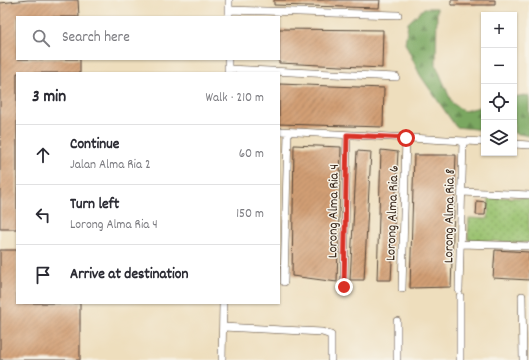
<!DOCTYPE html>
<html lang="en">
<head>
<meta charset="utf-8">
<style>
	:root { --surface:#fff; --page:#f2f2f3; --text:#2b2b33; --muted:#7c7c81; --line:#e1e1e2 }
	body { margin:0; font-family:Dekko,sans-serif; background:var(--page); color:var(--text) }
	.controls { position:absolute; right:12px; top:12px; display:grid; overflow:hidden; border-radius:0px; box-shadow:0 1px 3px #0004 }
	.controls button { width:36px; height:36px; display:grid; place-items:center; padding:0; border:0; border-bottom:1px solid var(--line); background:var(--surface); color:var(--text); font:20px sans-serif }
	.stop { position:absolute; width:12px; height:12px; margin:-9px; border:3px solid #d93025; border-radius:50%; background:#fff }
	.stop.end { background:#d93025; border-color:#fff; box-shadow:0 1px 4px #0008 }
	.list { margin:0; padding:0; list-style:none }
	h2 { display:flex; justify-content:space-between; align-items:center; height:52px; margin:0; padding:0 16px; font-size:17px }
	h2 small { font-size:13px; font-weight:400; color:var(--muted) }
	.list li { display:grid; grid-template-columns:26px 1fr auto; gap:12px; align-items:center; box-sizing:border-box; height:60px; padding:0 16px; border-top:1px solid var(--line) }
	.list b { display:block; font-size:15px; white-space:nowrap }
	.list p { margin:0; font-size:13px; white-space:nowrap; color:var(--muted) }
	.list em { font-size:13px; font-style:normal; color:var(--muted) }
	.icon { flex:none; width:22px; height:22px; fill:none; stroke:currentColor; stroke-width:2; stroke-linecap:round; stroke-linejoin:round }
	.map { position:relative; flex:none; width:529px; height:360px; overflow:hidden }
	.search { position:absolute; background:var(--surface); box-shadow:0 1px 3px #0004; left:16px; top:16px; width:264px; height:44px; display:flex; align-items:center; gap:10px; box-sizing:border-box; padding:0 14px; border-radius:0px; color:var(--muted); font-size:15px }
	.panel { position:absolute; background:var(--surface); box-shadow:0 1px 3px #0004; left:16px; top:72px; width:264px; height:232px; border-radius:0px }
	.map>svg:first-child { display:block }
	.forest { fill:url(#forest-firs); stroke:#5a683f }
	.park { fill:url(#park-dots); stroke:#6a7646 }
	.building { fill:url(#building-hatch) }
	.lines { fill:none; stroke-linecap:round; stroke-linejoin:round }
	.street-casing { stroke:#564536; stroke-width:8 }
	.street { stroke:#fff; stroke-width:7 }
	.route { stroke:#d93025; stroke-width:5 }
	.labels { text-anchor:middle; stroke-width:3; stroke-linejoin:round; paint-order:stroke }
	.street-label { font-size:14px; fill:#3b2a1e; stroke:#f7f3e8 }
</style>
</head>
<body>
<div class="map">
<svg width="529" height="360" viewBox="0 0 529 360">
	<defs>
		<pattern id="forest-firs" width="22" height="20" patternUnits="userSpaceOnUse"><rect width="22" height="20" fill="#7aa760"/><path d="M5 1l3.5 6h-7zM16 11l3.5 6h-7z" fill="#65884f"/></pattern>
		<pattern id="park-dots" width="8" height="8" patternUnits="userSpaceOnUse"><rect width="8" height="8" fill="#98c16d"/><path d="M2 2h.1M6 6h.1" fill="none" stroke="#7d9d59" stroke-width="1.8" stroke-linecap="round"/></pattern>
		<pattern id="building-hatch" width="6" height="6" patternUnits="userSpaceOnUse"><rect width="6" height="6" fill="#d29f75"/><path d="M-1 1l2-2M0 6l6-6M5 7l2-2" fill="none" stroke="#ac825f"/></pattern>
	</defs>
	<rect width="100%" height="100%" fill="#f7f3e8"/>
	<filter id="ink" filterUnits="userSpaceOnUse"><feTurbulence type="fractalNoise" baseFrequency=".025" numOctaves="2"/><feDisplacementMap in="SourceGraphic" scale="8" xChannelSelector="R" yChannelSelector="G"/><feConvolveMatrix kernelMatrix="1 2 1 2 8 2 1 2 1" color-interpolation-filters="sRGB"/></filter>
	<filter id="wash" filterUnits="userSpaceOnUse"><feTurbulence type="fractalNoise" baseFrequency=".012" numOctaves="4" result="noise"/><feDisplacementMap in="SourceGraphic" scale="16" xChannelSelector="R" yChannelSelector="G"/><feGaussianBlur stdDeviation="0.9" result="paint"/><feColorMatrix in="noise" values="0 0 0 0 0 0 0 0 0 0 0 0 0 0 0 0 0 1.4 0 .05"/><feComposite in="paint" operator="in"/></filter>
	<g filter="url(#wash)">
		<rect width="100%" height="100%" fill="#eedebd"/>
		<path class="forest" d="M424,8H437L436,65L452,103L464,111L484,106V130L456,127L420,75L405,43L408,23Z
			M524,95L529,96V136L514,133V97Z"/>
		<path class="park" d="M489,197L529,198V243L468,240L469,218L488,219Z"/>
		<g id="blocks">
			<path class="building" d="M28,0H78L79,17H17V59H80V73H17V229H0V3Z
				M274,0H380L379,8L274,5Z
				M451,0H495V5H451Z
				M279,29L383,30L382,68L279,63Z
				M279,84L384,88L383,127L279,124Z
				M294,145L341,147L337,282L292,276Z
				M381,150L398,152L391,280H377Z
				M357,151L371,152L364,280H350Z
				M414,155H456L451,287L410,288Z
				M477,201L486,202L485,215H476Z
				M0,250H17V303H80V360H0Z
				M495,250L529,252V280L493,278Z"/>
		</g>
	</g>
	<g filter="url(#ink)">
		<use href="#blocks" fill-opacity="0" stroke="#564536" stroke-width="1"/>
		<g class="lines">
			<defs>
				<path id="street" d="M229,10L398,15
					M229,17V0
					M228,69L396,77
					M228,73V59
					M279,131L484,142
					M514,144L529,145
					M462,192L529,195
					M460,244L529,246
					M284,282L288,132
					M344,287L347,135
					M402,289L406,138
					M459,290L463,141
					M460,296V360
					M522,296L523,360
					M397,321V360
					M223,327L322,332L331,335V360
					M222,360L223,303"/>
			</defs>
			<use href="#street" class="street-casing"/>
			<use href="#street" class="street"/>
		</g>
	</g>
	<g class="lines" filter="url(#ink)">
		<path class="route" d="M344,287L347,135L406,138"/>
	</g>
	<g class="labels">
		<g class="street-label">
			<text transform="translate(332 211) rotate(-89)" y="5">Lorong Alma Ria 4</text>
			<text transform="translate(391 213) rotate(-88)" y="5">Lorong Alma Ria 6</text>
			<text transform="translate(448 216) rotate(-89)" y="5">Lorong Alma Ria 8</text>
		</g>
	</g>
</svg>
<div class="controls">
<button>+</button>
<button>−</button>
<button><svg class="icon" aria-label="locate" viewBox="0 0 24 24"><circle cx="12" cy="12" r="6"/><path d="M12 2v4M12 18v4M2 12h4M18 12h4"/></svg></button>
<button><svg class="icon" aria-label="layers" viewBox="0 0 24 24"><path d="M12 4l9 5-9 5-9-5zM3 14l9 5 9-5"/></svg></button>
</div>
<div class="stop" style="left:406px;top:138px"></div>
<div class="stop end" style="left:344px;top:287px"></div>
<div class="search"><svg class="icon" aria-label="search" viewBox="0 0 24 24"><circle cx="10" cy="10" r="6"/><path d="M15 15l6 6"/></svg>Search here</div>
<section class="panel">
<h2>3 min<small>Walk · 210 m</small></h2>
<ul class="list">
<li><svg class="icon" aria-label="ahead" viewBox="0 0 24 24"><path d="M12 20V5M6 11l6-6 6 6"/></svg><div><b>Continue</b><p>Jalan Alma Ria 2</p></div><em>60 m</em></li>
<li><svg class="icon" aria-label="left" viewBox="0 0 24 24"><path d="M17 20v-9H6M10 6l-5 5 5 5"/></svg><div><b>Turn left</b><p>Lorong Alma Ria 4</p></div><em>150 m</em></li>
<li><svg class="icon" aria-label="arrive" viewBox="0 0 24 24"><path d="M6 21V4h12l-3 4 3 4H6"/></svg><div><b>Arrive at destination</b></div></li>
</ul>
</section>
</div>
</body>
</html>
